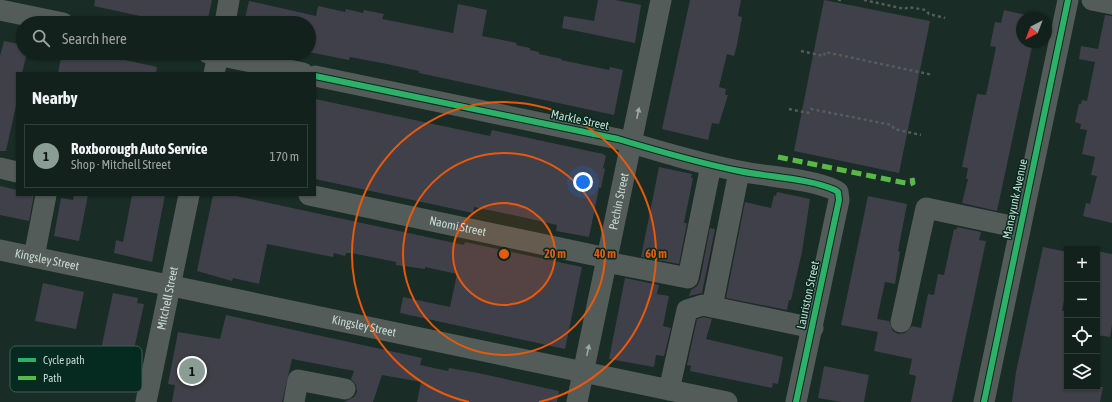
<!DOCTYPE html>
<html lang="en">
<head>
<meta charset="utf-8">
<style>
	:root { --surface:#13211c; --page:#202e29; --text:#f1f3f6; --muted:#9da3a3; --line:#323e3b; --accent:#8a9d95 }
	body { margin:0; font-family:"Asap Condensed",sans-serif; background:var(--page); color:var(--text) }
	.controls { position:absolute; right:12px; bottom:12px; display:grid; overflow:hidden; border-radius:0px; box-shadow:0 1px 3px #0004 }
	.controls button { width:36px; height:36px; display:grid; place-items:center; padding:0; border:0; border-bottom:1px solid var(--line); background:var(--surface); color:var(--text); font:20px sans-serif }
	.compass { position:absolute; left:1016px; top:12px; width:36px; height:36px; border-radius:50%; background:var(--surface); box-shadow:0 1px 3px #0004; rotate:222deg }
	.you { position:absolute; left:583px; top:182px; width:14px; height:14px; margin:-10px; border:3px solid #fff; border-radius:50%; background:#1a73e8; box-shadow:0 0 0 6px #1a73e833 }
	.badge { display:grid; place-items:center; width:26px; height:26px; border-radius:50%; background:var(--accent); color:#111; font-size:13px; font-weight:700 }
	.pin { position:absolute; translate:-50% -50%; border:2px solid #fff; box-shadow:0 1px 4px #0006 }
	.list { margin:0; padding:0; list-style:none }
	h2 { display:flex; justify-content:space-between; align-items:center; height:52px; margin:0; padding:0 16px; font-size:17px }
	h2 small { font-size:13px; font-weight:400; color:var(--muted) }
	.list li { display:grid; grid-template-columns:26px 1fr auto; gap:12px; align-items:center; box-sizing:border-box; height:64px; margin:0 8px 8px; padding:0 8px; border:1px solid var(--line); border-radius:0px }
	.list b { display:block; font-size:15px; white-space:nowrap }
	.list p { margin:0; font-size:13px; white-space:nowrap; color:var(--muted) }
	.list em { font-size:13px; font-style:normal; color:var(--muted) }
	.icon { flex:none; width:22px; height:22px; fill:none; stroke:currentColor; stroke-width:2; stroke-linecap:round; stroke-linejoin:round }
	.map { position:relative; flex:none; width:1112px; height:402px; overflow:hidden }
	.search { position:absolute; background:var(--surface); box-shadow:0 1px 3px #0004; left:16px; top:16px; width:300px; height:44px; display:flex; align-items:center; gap:10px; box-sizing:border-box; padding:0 14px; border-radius:22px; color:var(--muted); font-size:15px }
	.panel { position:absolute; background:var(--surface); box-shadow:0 1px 3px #0004; left:16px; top:72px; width:300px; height:124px; border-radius:0px }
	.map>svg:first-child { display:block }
	.building { fill:#40404a }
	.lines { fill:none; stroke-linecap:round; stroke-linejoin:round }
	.path { stroke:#545d5a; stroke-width:2.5; stroke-dasharray:3 3; stroke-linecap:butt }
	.minor { stroke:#545c59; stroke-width:21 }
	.quiet { stroke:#58b947; stroke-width:5; stroke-dasharray:10 5; stroke-linecap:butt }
	.cycleway-casing { stroke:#052a1f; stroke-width:8 }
	.cycleway { stroke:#2db169; stroke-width:6 }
	.oneway { fill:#99a8a1 }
	.ring { fill:none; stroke:#e8590c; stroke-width:2 }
	.labels { text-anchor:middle; stroke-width:3; stroke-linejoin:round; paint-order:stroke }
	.street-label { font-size:12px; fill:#c7dad1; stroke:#052a1f }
	.key { fill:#052a1f; stroke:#3f5f54; stroke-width:1 }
	.key-label { font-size:11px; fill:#c7dad1 }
	.centre { fill:#e8590c; stroke:#052a1f; stroke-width:2 }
	.ring-label { font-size:12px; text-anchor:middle; font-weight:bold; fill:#e8590c; stroke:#052a1f; stroke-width:3; stroke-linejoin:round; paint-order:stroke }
</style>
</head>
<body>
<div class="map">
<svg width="1112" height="402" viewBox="0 0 1112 402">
	<rect width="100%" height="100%" fill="#192c25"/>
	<path class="building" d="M95,0H212L207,23H172L94,6Z
		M598,0H615L641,5L635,43L562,28L564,16L594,21Z
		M690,0H741L738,16L742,17L737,45L734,56L727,54L719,87L726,89L725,95H728L719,124L712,123L708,140L662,129Z
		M824,0L930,21L899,173L794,151Z
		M249,1L316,16L318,6L345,12L346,9L363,13L364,10L384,14L382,19L453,33L458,4L487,10L482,36L517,43L516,45L530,48V50L539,52V54L562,59L561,60L609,70L610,67L623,70L614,115L419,73V71L387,64L350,57L349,60L309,52V23H244Z
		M1004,10L1038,18H1022V42H1033L997,211L962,203L968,179H966L968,168L962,167L977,94L986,95L996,47L990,46L995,22L1001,23Z
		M1105,15L1112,16V223L1083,216L1086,203L1090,204L1097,176L1091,175L1095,157L1082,154L1087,130L1080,129L1081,124L1075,122L1079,104H1081L1082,100L1087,101L1095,62L1079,59L1081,46L1098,49Z
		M4,41L23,45V53H27L22,73H17V101L6,151H0V56Z
		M62,53H93L157,67L156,73H58Z
		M315,99L490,136L492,130L603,154L606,156L603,168L605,169L601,188H599L589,237L556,231L557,225L522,217L474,207L473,213L315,179Z
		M659,167L692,174L691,178H693L684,223H687L679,264L641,257Z
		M0,186L17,190V195H34L29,221L0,215Z
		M777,192L810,199L802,252L791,300H789L787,310L726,298L745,202L771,208L774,195L776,196Z
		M74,195H88L79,241L54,236L61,198L73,200Z
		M132,195H165L152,262L114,253L116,240L123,242Z
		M213,195H232L464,245L465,242L582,267L565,349L400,313L403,297L450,307L457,274L425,267V269L396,265V262L351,253H346L345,256L334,253L333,257L267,244L259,284L233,278L232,281L197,271Z
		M868,196L907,204L898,251L900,252L895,284L885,282L877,319L889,321L893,331L898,334L905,333L912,326L921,328L928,294L934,295L938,274L944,275L954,229L956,230L957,227L981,232L979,240L986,241L952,402H911L916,376L909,374L912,359L874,351L878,332L841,325Z
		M710,228L715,229L702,293L689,296L691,290L697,286L700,280Z
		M1043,247L1067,252V285L1062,311H1067V387H1103L1100,402H1012L1016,372Z
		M1097,251L1112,254V325L1110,337L1097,335Z
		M625,278L659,285L657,294L669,296L663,326L671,328L664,356L656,355L654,367L609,359Z
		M43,283L84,292L76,329L35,321Z
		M113,293L138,298L137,303L144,304L126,386L120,385L119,390L93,384L97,369L86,367L89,352L100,354Z
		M226,315L422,358L420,365L448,371L449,368L478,373L559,391L557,402H417L421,382L382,375L373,402H344L354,397L357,392L356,385L351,379L354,371L292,359L282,402H172L175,385L168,384L178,332L220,339Z
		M704,317L712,319L706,339L783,357L778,384L773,383L772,388L690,371L691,366L687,365L697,319Z
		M824,366L869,375L864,402H841L818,398Z"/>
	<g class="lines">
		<path class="path" d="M838,0H843
			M864,0L905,9L908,7L926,10L929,14L945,18
			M801,51L824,56L825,52L933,75
			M789,109L808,113L811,109L892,125L894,129L921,135"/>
		<g class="minor">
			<path d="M1092,0L1112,4"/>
			<path d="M0,10L63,23"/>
			<path d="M225,23L229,0"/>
			<path d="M208,53L303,73"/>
			<path d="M214,73L219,53"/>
			<path d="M315,76L618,139C658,151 698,163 739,171C768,177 808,178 835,190L838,192L839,200L796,402"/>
			<path d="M0,168L17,172"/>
			<path id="s1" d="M309,195L607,258"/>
			<path id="s2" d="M0,250L727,402"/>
			<path d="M34,257L46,195"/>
			<path d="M606,262L688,278L711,165"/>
			<path d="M712,307L739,172"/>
			<path d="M901,322L926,208L1020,228"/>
			<path d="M669,390L687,310L703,305L813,328"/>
			<path id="s3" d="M146,402L189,195"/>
			<path d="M294,402L298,380L345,389"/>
			<path id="s4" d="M577,402L661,0"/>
			<path d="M984,402L1068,0"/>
		</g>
		<path class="quiet" d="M778,157L910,184L913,183L912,178"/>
		<defs>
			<path id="cycleway" d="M315,76L618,139C658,151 698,163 739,171C768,177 808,178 835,190L838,192L839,200L796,402
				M984,402L1068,0"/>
		</defs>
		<use href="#cycleway" class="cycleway-casing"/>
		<use href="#cycleway" class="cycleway"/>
	</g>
	<defs><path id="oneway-solid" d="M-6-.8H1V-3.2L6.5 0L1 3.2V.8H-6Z"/></defs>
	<g class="oneway">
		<use href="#oneway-solid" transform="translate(638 113) rotate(-78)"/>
		<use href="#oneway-solid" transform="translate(588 350) rotate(-78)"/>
	</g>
	<circle cx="504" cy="254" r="51" fill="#e8590c" fill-opacity=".12"/>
	<g class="ring">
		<circle cx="504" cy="254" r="51"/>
		<circle cx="504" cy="254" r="101"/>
		<path d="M469 402A152 152 0 1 1 539 402"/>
	</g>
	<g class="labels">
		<g class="street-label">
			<text transform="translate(580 120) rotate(12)" y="4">Markle Street</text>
			<text transform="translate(1015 199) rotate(-78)" y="4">Manayunk Avenue</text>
			<text dy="4" stroke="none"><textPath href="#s4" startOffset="205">Pechin Street</textPath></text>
			<text dy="4" stroke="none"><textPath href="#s1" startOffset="152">Naomi Street</textPath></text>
			<text dy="4" stroke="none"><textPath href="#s2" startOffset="48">Kingsley Street</textPath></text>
			<text transform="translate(808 295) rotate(-78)" y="4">Lauriston Street</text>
			<text dy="4" stroke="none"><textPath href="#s3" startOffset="106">Mitchell Street</textPath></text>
			<text dy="4" stroke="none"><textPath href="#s2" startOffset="372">Kingsley Street</textPath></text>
		</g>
	</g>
	<rect x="10" y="346" width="132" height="46" rx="6" class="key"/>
	<rect x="18" y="358" width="18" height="4" fill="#2db169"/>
	<rect x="18" y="376" width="18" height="4" fill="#58b947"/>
	<g class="key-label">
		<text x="43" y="364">Cycle path</text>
		<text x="43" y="382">Path</text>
	</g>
	<circle cx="504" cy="254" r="6" class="centre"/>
	<g class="ring-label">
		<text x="555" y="258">20 m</text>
		<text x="605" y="258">40 m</text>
		<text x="656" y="258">60 m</text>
	</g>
</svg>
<div class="controls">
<button>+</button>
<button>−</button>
<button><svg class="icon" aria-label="locate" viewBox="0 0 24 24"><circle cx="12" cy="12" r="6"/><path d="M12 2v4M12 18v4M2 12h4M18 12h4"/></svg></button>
<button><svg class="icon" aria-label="layers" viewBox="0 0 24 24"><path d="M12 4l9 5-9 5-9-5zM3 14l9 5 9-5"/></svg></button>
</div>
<svg class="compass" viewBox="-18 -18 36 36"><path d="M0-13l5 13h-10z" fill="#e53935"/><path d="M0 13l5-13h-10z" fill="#9da3a3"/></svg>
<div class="you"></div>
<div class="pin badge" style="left:192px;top:371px">1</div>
<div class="search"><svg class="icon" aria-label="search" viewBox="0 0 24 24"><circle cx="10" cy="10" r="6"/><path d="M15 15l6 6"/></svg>Search here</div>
<section class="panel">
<h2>Nearby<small></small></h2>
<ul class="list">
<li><span class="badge">1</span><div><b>Roxborough Auto Service</b><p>Shop · Mitchell Street</p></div><em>170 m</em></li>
</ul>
</section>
</div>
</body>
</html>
